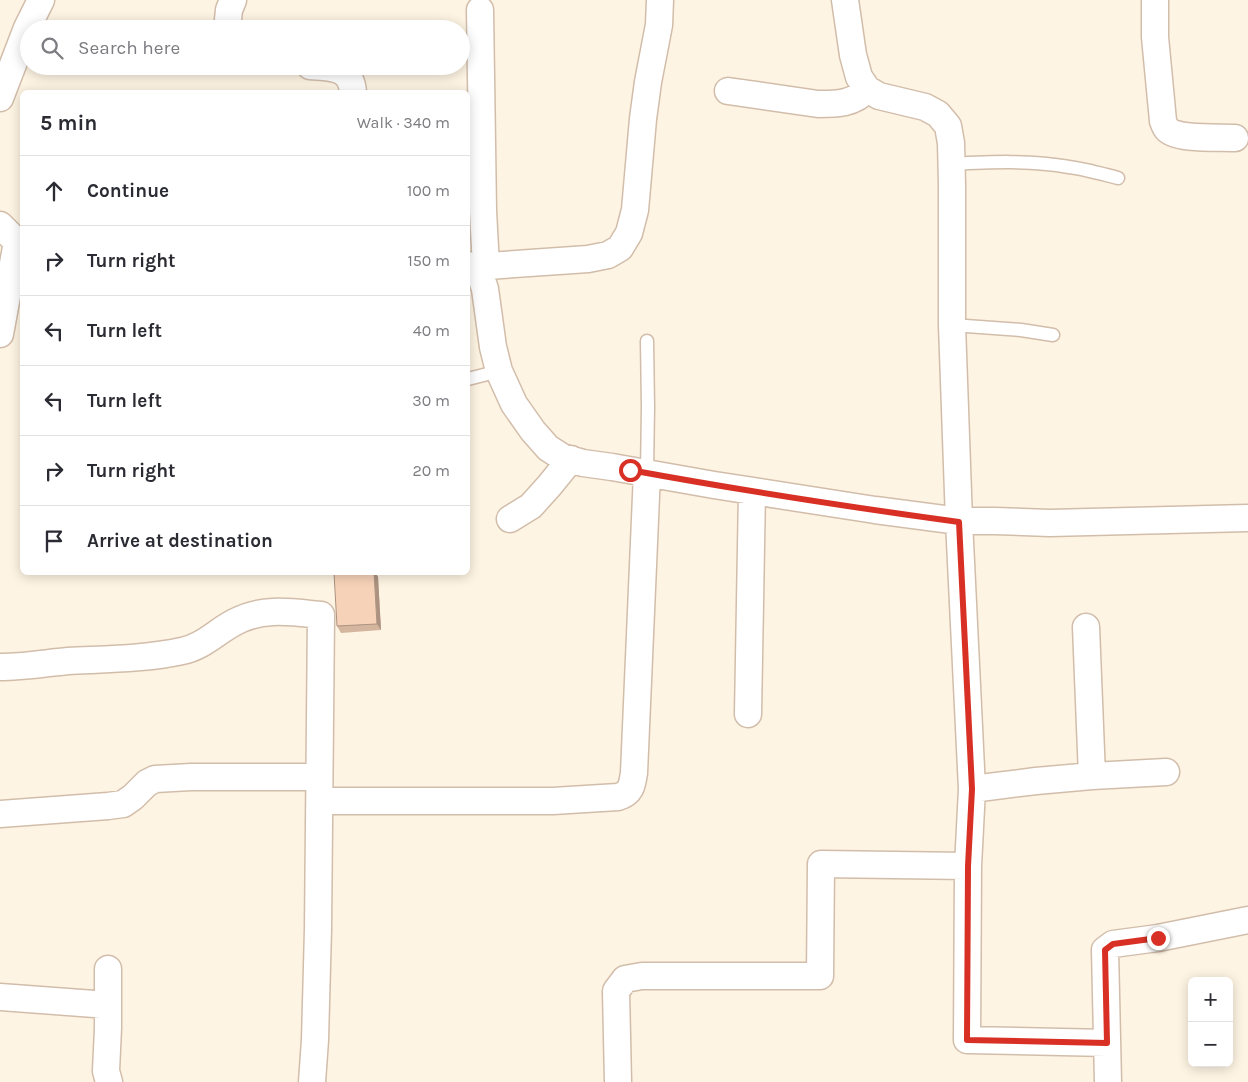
<!DOCTYPE html>
<html lang="en">
<head>
<meta charset="utf-8">
<style>
	:root { --surface:#fff; --page:#f2f2f3; --text:#2b2b33; --muted:#7c7c81; --line:#e1e1e2 }
	body { margin:0; font-family:Karla,sans-serif; background:var(--page); color:var(--text) }
	.controls { position:absolute; right:15px; bottom:15px; display:grid; overflow:hidden; border-radius:8px; box-shadow:0 2px 12px #0003 }
	.controls button { width:45px; height:45px; display:grid; place-items:center; padding:0; border:0; border-bottom:1px solid var(--line); background:var(--surface); color:var(--text); font:25px sans-serif }
	.stop { position:absolute; width:15px; height:15px; margin:-11px; border:4px solid #d93025; border-radius:50%; background:#fff }
	.stop.end { background:#d93025; border-color:#fff; box-shadow:0 1px 5px #0008 }
	.list { margin:0; padding:0; list-style:none }
	h2 { display:flex; justify-content:space-between; align-items:center; height:65px; margin:0; padding:0 20px; font-size:21px }
	h2 small { font-size:16px; font-weight:400; color:var(--muted) }
	.list li { display:grid; grid-template-columns:32px 1fr auto; gap:15px; align-items:center; box-sizing:border-box; height:70px; padding:0 20px; border-top:1px solid var(--line) }
	.list b { display:block; font-size:19px; white-space:nowrap }
	.list em { font-size:16px; font-style:normal; color:var(--muted) }
	.icon { flex:none; width:28px; height:28px; fill:none; stroke:currentColor; stroke-width:2; stroke-linecap:round; stroke-linejoin:round }
	.map { position:relative; flex:none; width:1248px; height:1082px; overflow:hidden }
	.search { position:absolute; background:var(--surface); box-shadow:0 2px 12px #0003; left:20px; top:20px; width:450px; height:55px; display:flex; align-items:center; gap:12px; box-sizing:border-box; padding:0 18px; border-radius:28px; color:var(--muted); font-size:19px }
	.panel { position:absolute; background:var(--surface); box-shadow:0 2px 12px #0003; left:20px; top:90px; width:450px; height:485px; border-radius:8px }
	.map>svg:first-child { display:block }
	.lines { fill:none; stroke-linecap:round; stroke-linejoin:round }
	.service-casing { stroke:#d2bdaa; stroke-width:15 }
	.minor-casing { stroke:#d2bdaa; stroke-width:29 }
	.service { stroke:#fff; stroke-width:12 }
	.minor { stroke:#fff; stroke-width:26 }
	.wall { fill:#d4b59e }
	.shaded-wall { fill:#ac9381 }
	.building { fill:#f6d2b8; stroke:#ac9381 }
	.route { stroke:#d93025; stroke-width:6 }
</style>
</head>
<body>
<div class="map">
<svg width="1248" height="1082" viewBox="0 0 1248 1082">
	<rect width="100%" height="100%" fill="#fef4e3"/>
	<g class="lines">
		<defs>
			<path id="service" d="M952,164C990,162 1030,160 1069,167C1085,169 1102,174 1118,178
				M952,325L1021,330L1053,335
				M647,341L648,407L647,473
				M468,379L499,371"/>
			<path id="minor" d="M845,0L853,55L859,77L867,89L879,96L925,107L938,114L948,126L951,143L952,185V325L959,521L972,789L968,866L967,1040L1107,1043
				M1155,0V37L1163,121C1164,124 1165,127 1167,129C1175,140 1221,137 1235,138
				M480,10L483,211L486,266
				M227,29L229,10L233,0
				M310,66C331,68 351,66 353,92
				M728,91L818,104C837,104 854,104 867,89
				M0,98L27,28L41,0
				M0,225L17,242L22,244
				M468,265L473,267L481,277L485,289L493,347L499,371L514,404L533,431L548,448L562,457L583,463L612,467L714,485L875,510L959,521H995L1050,523L1248,518
				M473,267L588,259L608,255L620,248L629,233L635,210L643,119L648,82L659,25L660,0
				M0,334L17,242
				M510,519L531,506L549,486L571,459
				M1086,627L1092,776
				M0,667C23,667 46,663 68,661C106,659 145,659 182,651C203,647 217,631 235,622C263,607 291,612 321,615L318,929L315,1040L312,1082
				M748,714L752,491
				M972,789L1036,781L1092,776L1166,772
				M320,801H553L618,797C631,793 632,786 634,773L647,473
				M0,814L108,806L123,804L133,797L147,783L155,779L191,777H319
				M108,969V1028L106,1071L109,1082
				M0,997L108,1005
				M618,1082L616,991L625,979L642,976H820L821,864L968,866
				M1108,1082L1105,950L1113,944L1158,938L1248,920"/>
		</defs>
		<use href="#service" class="service-casing"/>
		<use href="#minor" class="minor-casing"/>
		<use href="#service" class="service"/>
		<use href="#minor" class="minor"/>
	</g>
	<path class="wall" d="M344,572H375L378,577L381,630L341,633L337,626Z"/>
	<path class="shaded-wall" d="M374,572H375L378,577L381,630L377,624Z"/>
	<path class="building" d="M344,572H374L377,624L337,626L334,573Z"/>
	<g class="lines">
		<path class="route" d="M630,470C739,490 849,507 959,522L972,789L968,866L967,1040L1107,1043L1105,950L1113,944L1158,938"/>
	</g>
</svg>
<div class="controls">
<button>+</button>
<button>−</button>
</div>
<div class="stop" style="left:630px;top:470px"></div>
<div class="stop end" style="left:1158px;top:938px"></div>
<div class="search"><svg class="icon" aria-label="search" viewBox="0 0 24 24"><circle cx="10" cy="10" r="6"/><path d="M15 15l6 6"/></svg>Search here</div>
<section class="panel">
<h2>5 min<small>Walk · 340 m</small></h2>
<ul class="list">
<li><svg class="icon" aria-label="ahead" viewBox="0 0 24 24"><path d="M12 20V5M6 11l6-6 6 6"/></svg><div><b>Continue</b></div><em>100 m</em></li>
<li><svg class="icon" aria-label="right" viewBox="0 0 24 24"><path d="M7 20v-9h11M14 6l5 5-5 5"/></svg><div><b>Turn right</b></div><em>150 m</em></li>
<li><svg class="icon" aria-label="left" viewBox="0 0 24 24"><path d="M17 20v-9H6M10 6l-5 5 5 5"/></svg><div><b>Turn left</b></div><em>40 m</em></li>
<li><svg class="icon" aria-label="left" viewBox="0 0 24 24"><path d="M17 20v-9H6M10 6l-5 5 5 5"/></svg><div><b>Turn left</b></div><em>30 m</em></li>
<li><svg class="icon" aria-label="right" viewBox="0 0 24 24"><path d="M7 20v-9h11M14 6l5 5-5 5"/></svg><div><b>Turn right</b></div><em>20 m</em></li>
<li><svg class="icon" aria-label="arrive" viewBox="0 0 24 24"><path d="M6 21V4h12l-3 4 3 4H6"/></svg><div><b>Arrive at destination</b></div></li>
</ul>
</section>
</div>
</body>
</html>
